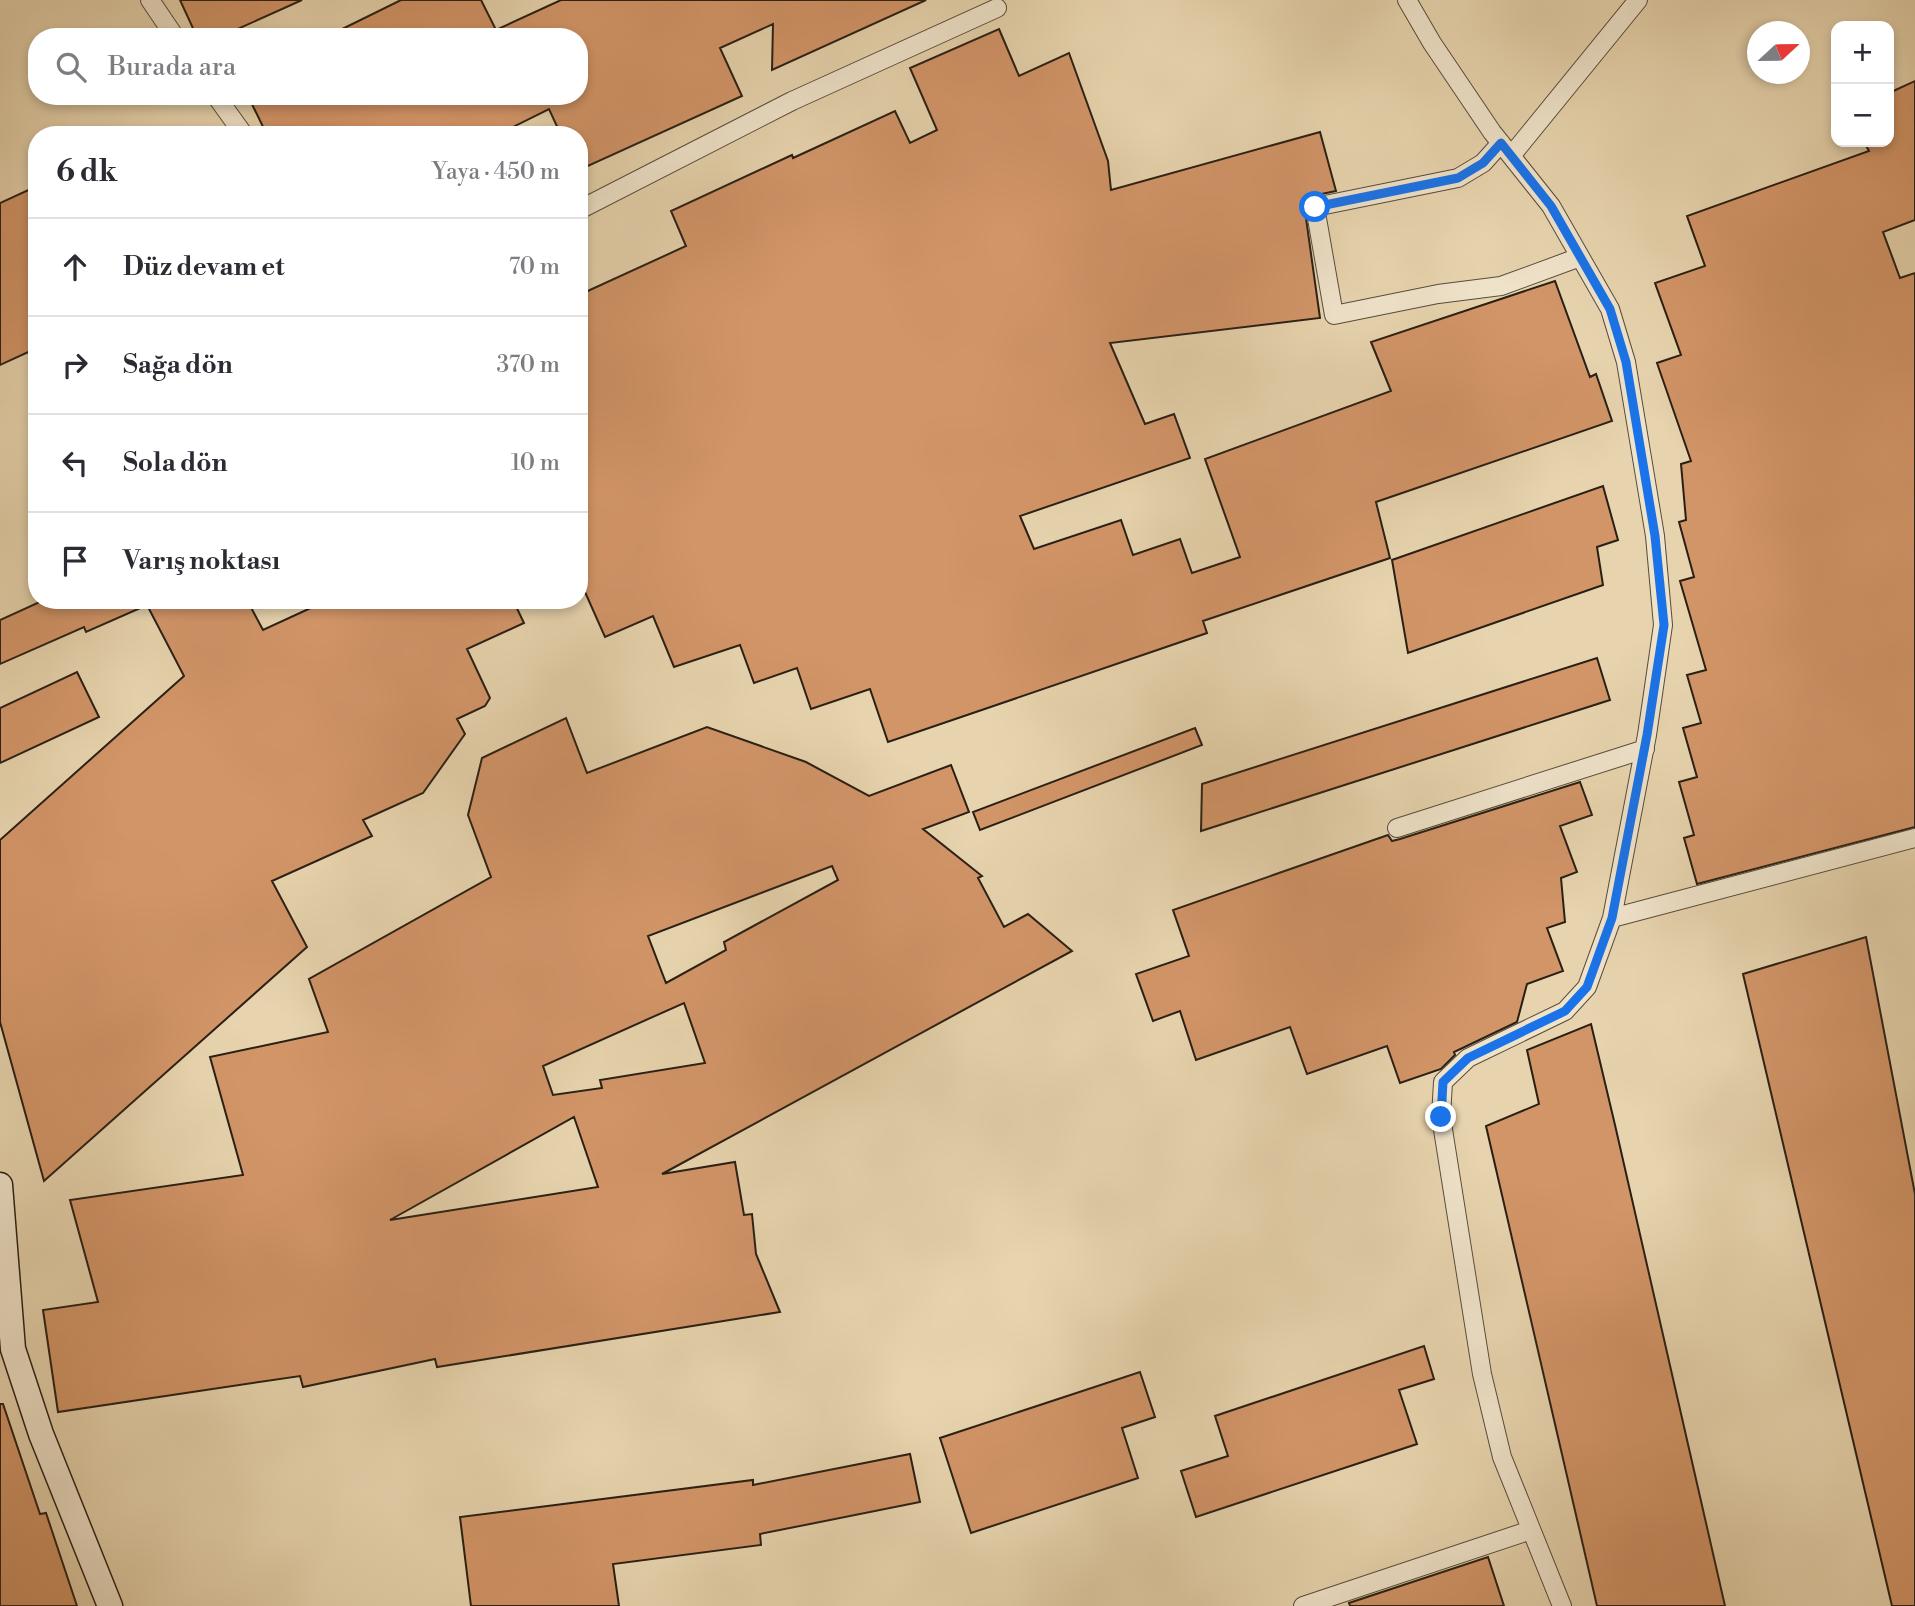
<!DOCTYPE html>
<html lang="tr">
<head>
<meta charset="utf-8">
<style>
	:root { --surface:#fff; --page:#f7f7f7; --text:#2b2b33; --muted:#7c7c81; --line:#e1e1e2 }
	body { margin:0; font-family:"Libre Bodoni",serif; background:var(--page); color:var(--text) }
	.controls { position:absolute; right:21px; top:21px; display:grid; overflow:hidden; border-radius:14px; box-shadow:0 4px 10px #0003 }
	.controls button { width:63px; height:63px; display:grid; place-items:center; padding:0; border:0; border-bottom:2px solid var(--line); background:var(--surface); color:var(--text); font:35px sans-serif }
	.compass { position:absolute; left:1747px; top:21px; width:63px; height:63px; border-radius:50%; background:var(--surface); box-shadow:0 4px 10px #0003; rotate:68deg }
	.stop { position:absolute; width:21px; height:21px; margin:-16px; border:5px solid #1a73e8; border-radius:50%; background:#fff }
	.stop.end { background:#1a73e8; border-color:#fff; box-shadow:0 2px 7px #0008 }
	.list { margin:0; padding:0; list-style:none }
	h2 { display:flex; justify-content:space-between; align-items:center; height:91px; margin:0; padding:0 28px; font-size:30px }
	h2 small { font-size:23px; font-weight:400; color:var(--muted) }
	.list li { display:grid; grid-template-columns:46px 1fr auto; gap:21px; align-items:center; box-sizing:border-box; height:98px; padding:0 28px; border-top:2px solid var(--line) }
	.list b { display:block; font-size:26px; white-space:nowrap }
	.list em { font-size:23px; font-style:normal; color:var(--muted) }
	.icon { flex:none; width:38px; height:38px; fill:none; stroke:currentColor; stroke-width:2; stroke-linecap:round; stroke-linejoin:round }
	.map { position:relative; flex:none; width:1915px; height:1606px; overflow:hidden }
	.search { position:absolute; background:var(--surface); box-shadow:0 4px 10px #0003; left:28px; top:28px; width:560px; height:77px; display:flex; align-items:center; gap:18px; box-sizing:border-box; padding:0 24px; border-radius:28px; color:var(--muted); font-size:26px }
	.panel { position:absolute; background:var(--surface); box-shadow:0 4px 10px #0003; left:28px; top:126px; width:560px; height:483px; border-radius:28px }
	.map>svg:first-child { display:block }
	.building { fill:#d29568; stroke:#291f15; stroke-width:2; fill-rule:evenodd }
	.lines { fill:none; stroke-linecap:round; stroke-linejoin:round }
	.street-casing { stroke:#584c3b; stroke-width:20 }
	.secondary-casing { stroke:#291f15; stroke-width:27 }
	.street { stroke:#efe3ca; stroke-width:18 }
	.secondary { stroke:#efe3ca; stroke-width:24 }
	.route { stroke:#1a73e8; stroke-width:9 }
</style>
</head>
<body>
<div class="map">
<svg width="1915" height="1606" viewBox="0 0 1915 1606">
	<rect width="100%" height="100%" fill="#e7d4ae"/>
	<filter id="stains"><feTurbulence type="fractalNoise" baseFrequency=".00286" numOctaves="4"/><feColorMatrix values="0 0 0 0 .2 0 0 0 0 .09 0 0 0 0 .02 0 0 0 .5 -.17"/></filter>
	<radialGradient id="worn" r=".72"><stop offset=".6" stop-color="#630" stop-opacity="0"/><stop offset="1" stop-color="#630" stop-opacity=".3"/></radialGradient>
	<path class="building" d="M180,0H302L220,37H197Z
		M401,0H481L496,30L561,0H926L772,70L773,24L720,48L742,96L579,170V135H561L549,109L507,130L509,135H267L248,96H579V37H326Z
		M999,29L1019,76L1069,53L1108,161L1111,190L1320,132L1336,191L1312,196L1304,204L1320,318L1110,343L1145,424L1174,414L1190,458L1020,516L1034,549L1121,520L1133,555L1180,539L1192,573L1240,557L1205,459L1391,391L1371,342L1555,281L1590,377L1596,374L1612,421L1376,502L1390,558L1203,621L1207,633L888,742L870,689L811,709L797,668L754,683L740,645L674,667L653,616L605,637L585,592L579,594V295L686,246L671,211L792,155L793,158L895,111L910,143L937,130L910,68Z
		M1915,81V220L1883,232L1900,278L1915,273V827L1697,884L1684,838L1694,835L1679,782L1697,777L1683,728L1701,723L1687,675L1706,670L1680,581L1694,577L1679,522L1686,520L1681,464L1691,461L1657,363L1681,355L1655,283L1705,266L1687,216L1869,151L1864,142H1889V93Z
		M37,186V348L0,365V203Z
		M1603,486L1618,540L1597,547L1603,585L1408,653L1392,560Z
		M44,600H247L263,630L328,600H513L524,623L467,649L490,698L485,706L457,719L465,734L423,793L363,820L372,836L272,881L307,947L44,1181L0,1022V840L184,676L147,605L86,632L84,627L0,664V620Z
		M1597,658L1610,700L1201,831L1202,784Z
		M77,672L99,717L0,763V708Z
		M566,718L587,773L707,727L806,762L869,796L951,765L969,812L923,829L982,876L978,878L1004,927L1028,914L1072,951L662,1174L735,1162L744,1215L752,1214L756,1254L780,1312L437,1367L435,1359L303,1387L300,1376L58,1412L43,1310L98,1302L70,1200L243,1175L210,1057L328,1032L309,979L491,877L468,815L482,758ZM832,866L838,880L724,942L726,950L666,983L648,936ZM684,1003L705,1063L600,1080L602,1088L553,1095L543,1066ZM574,1117L598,1187L390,1220Z
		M1195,728L1202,745L980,830L973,812Z
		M1580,782L1592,815L1560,826L1577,872L1561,878L1565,922L1547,928L1563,971L1527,984L1517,1022L1454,1052L1455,1055L1441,1069L1400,1083L1387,1046L1307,1074L1290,1027L1196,1060L1180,1011L1153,1021L1136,974L1189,956L1173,910L1388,835L1392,841L1400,839Z
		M1866,937L1915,1194V1606H1892L1743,974Z
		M1591,1024L1615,1125L1725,1606H1597L1561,1450L1486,1126L1539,1104L1527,1050Z
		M1424,1346L1434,1379L1399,1390L1417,1444L1196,1517L1181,1471L1228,1456L1215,1416Z
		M1140,1372L1155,1417L1122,1428L1138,1478L971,1533L940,1438Z
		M0,1404H3L40,1514L46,1513L77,1606H0Z
		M910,1454L920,1502L760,1534L761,1545L613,1564L619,1606H471L460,1517L753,1480V1485Z
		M1488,1557L1504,1606H1350L1349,1603Z"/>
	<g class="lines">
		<defs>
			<path id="street" d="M150,0L175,37
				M1407,0L1432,43L1492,132L1551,206L1610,309L1626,362L1655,536L1663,625L1647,735L1612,918L1587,987L1565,1011L1468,1058L1443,1082L1441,1117L1482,1374L1502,1457L1562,1606
				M216,96L244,135
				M1501,143L1483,163L1458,178L1315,207L1334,315L1438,294L1501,286L1580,257
				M1511,156L1638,0
				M579,210L792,101L997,8
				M1397,828L1645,749
				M1612,918L1915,838
				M1303,1606L1531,1530"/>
			<path id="secondary" d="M0,1185L13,1349L41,1434L110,1606"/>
		</defs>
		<use href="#street" class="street-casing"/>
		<use href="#secondary" class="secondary-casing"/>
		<use href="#street" class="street"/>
		<use href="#secondary" class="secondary"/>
	</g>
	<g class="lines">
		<path class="route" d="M1315,207L1458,178L1483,163L1501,143L1551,206L1610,309L1626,362L1655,536L1664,625L1647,735L1612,918L1587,987L1565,1011L1468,1058L1443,1082L1441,1117"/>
	</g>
	<rect width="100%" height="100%" filter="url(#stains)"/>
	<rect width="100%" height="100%" fill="url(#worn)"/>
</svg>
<div class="controls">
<button>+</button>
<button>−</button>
</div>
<svg class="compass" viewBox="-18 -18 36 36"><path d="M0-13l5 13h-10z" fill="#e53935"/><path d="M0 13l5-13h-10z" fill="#7c7c81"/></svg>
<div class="stop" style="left:1315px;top:207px"></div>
<div class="stop end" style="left:1441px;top:1117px"></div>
<div class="search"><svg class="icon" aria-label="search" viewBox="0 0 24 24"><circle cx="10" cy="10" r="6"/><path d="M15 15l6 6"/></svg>Burada ara</div>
<section class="panel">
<h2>6 dk<small>Yaya · 450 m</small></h2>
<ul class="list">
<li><svg class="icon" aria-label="ahead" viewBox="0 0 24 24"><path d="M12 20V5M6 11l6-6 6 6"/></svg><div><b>Düz devam et</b></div><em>70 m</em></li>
<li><svg class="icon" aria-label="right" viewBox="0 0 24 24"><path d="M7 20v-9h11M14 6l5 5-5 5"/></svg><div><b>Sağa dön</b></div><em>370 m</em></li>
<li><svg class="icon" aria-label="left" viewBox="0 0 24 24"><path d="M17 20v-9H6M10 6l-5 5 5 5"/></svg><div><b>Sola dön</b></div><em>10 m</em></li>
<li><svg class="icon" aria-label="arrive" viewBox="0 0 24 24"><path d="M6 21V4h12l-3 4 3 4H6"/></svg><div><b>Varış noktası</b></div></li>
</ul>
</section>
</div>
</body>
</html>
